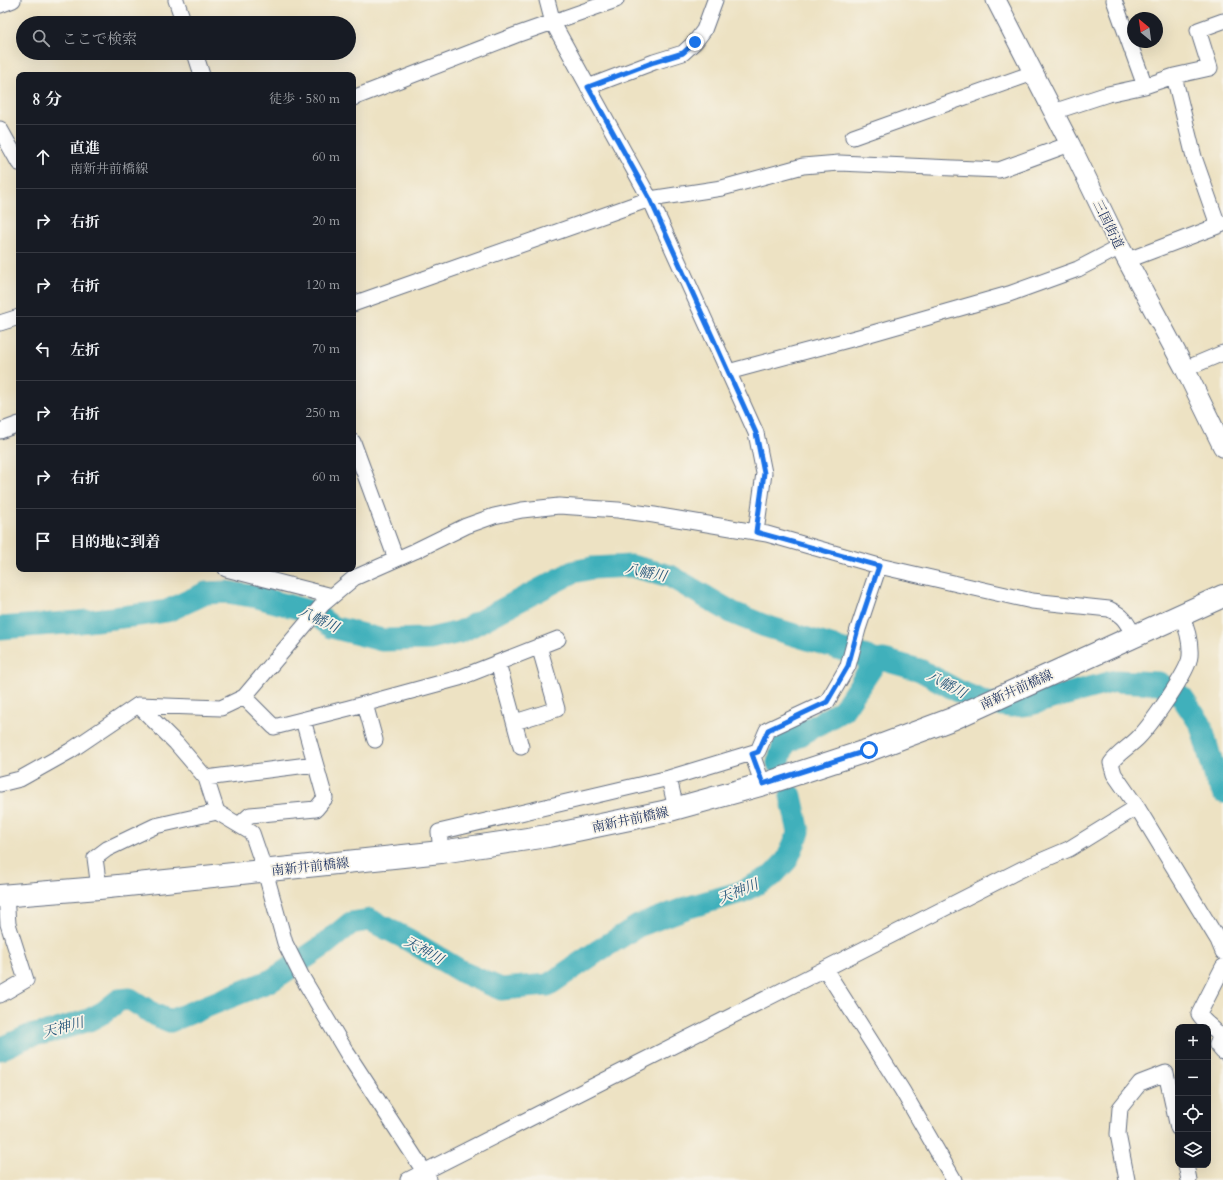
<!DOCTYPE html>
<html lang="ja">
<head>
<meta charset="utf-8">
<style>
	:root { --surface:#171b24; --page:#20242c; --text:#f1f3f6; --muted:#9ea1a6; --line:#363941 }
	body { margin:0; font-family:Cardo,"Noto Serif JP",serif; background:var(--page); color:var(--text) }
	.controls { position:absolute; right:12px; bottom:12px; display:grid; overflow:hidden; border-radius:8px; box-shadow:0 4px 16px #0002 }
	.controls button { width:36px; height:36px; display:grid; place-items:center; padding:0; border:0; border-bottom:1px solid var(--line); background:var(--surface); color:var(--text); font:20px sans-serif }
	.compass { position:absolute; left:1127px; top:12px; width:36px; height:36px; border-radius:50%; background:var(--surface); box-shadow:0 4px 16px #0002; rotate:331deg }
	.stop { position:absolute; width:12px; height:12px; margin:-9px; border:3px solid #1a73e8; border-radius:50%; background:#fff }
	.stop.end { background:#1a73e8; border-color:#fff; box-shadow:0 1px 4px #0008 }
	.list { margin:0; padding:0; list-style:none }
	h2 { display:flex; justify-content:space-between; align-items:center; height:52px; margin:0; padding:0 16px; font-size:17px }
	h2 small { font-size:13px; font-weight:400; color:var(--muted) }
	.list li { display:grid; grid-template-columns:26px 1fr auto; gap:12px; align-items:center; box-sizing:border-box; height:64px; padding:0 16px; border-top:1px solid var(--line) }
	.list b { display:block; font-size:15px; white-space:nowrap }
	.list p { margin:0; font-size:13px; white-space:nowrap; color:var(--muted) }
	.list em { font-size:13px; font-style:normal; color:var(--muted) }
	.icon { flex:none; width:22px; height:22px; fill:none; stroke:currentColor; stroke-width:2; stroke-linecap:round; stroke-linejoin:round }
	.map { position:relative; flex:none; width:1223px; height:1180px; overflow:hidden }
	.search { position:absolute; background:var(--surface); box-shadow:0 4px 16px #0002; left:16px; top:16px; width:340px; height:44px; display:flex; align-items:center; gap:10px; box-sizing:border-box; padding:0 14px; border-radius:22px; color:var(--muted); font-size:15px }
	.panel { position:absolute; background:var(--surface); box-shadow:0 4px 16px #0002; left:16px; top:72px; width:340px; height:500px; border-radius:8px }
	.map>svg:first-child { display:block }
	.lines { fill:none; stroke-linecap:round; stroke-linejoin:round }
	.river { stroke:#40b0bb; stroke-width:23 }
	.minor-casing { stroke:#646e81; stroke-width:17 }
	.tertiary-casing { stroke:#646e81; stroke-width:21 }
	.secondary-casing { stroke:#646e81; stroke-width:24 }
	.minor { stroke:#fff; stroke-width:15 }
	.tertiary { stroke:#fff; stroke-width:19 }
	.secondary { stroke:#fff; stroke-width:22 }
	.route { stroke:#1a73e8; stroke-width:5 }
	.labels { text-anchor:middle; stroke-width:3.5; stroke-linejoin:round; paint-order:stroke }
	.street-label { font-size:13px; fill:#1b2f5e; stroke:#f7f3e8 }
	.water-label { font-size:14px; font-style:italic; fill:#26567a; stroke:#f7f3e8 }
</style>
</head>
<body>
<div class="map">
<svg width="1223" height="1180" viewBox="0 0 1223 1180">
	<rect width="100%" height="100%" fill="#f7f3e8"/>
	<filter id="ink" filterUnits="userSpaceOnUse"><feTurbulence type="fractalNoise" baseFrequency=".025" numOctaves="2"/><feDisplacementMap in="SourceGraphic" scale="8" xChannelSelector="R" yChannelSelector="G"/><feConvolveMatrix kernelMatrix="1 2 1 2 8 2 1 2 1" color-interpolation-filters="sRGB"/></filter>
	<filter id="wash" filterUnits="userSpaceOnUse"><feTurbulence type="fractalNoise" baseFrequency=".012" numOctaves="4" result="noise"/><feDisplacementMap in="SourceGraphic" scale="16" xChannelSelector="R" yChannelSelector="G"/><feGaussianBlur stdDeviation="0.9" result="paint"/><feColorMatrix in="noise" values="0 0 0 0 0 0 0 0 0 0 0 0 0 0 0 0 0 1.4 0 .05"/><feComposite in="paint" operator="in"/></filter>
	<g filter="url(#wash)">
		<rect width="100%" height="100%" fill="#ede2c3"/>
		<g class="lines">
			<path class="river" d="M0,628L79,622L147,614L167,611L206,593L227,592L257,597L312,612L332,627L382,640L430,639L460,632L573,572L592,568L631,566L670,576L733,613L765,626L867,657L876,661L884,660L920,670L960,692L987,703L1011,706L1031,704L1115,681L1159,683L1182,697L1201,725L1216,779L1223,792
				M778,763L784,744L843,710L876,661
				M0,1049L29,1036L54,1031L89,1020L104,1012L119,1000L130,999L155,1015L170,1021L272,980L323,946L351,923L370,920L407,939L464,973L501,989L548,985L598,951L638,926L686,908L741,892L772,876L787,860L799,832L791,796"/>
		</g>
	</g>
	<g filter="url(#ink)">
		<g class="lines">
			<defs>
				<path id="minor" d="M176,0L184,23
					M547,0L553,23L650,199L756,433L764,473L756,532
					M1114,0L1145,86L1174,76L1210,68L1198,30L1223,21
					M0,5L13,0
					M195,53L202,75
					M1174,76L1194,157L1218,225
					M588,87L654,62L683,53L695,42L704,30L715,0
					M353,98L516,35L616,0
					M1053,112L1108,94L1145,86
					M0,129L19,163
					M853,137L1033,73
					M1128,260L1223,224
					M353,304L650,199L722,188L803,166L839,163L999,170L1070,144
					M0,323L19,317
					M1185,369L1223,353
					M728,372L859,337L1009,294L1078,269L1120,247
					M0,431L19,424
					M353,442L396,559
					M226,569L332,596
					M1181,615C1187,628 1191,641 1190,656C1189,671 1150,726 1138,738C1129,747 1118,753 1111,763L1114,774L1137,807L1218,940L1223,952
					M498,663L521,747
					M244,697L274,727L349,708L459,678L558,639
					M365,704L375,740
					M138,705L176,743L206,778L217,812L252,833L265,871L285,943L302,977L347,1053L429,1179
					M515,722L557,709L539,646
					M752,754L763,785
					M206,778L315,764
					M669,778L676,809
					M0,784L20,779L70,751L138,705L221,708L244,697L323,604L354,578L415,551L466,526L494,516L522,510L559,506L618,510L654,515L767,534L879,566L1032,601L1109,609C1124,616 1126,621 1134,636
					M239,825L250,815L316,809L325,798L303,720
					M441,852L439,832L669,778L758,751L767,730L827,702L848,666L858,629L879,566
					M99,888L95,858L107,849L155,826L217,812
					M1223,967L1199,1014C1205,1024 1215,1028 1220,1037L1217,1045L1223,1052
					M825,969L902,1090L954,1180
					M0,995L26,980L8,924L6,896
					M1186,1165L1189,1180
					M408,1180L1022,869L1069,849L1137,807
					M1127,1180L1118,1134L1120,1108L1140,1083L1166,1073L1178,1128"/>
				<path id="tertiary" d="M996,0L1070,144L1120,247L1185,369L1223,447"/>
				<path id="secondary" d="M0,896L99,888L441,852L548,836L663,812L771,782L869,750L952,719L1223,596"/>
			</defs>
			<use href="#minor" class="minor-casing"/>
			<use href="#tertiary" class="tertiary-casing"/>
			<use href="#secondary" class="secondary-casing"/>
			<use href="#minor" class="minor"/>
			<use href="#tertiary" class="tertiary"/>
			<use href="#secondary" class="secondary"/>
		</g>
	</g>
	<g class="lines" filter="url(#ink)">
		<path class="route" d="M695,42L683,53L654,62L588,87L650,199L756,433L764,473L756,532L879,566L858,629L848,666L827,702L768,730L758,752L752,754L763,784L869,750"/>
	</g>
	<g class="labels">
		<g class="street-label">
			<text transform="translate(1109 224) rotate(64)" y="5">三国街道</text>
			<text transform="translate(1016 689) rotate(-24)" y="5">南新井前橋線</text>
			<text transform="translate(630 819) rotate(-12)" y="5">南新井前橋線</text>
			<text transform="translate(310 866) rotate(-6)" y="5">南新井前橋線</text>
		</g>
		<g class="water-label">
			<text transform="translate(646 572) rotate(12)" y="5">八幡川</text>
			<text transform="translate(319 619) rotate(25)" y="5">八幡川</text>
			<text transform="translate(947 684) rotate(28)" y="5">八幡川</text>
			<text transform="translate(738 891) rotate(-22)" y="5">天神川</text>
			<text transform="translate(424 950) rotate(29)" y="5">天神川</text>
			<text transform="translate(63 1027) rotate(-15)" y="5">天神川</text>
		</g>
	</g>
</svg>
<div class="controls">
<button>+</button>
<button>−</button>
<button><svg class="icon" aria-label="locate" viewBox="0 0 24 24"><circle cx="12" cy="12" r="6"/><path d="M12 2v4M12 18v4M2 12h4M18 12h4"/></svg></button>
<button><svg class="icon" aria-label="layers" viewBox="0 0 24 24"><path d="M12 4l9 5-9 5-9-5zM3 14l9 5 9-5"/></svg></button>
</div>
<svg class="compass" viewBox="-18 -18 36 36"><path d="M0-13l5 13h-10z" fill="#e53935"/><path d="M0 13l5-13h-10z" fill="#9ea1a6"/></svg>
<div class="stop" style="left:869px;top:750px"></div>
<div class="stop end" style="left:695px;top:42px"></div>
<div class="search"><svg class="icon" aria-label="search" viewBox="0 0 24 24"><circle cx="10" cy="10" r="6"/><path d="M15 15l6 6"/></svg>ここで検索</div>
<section class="panel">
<h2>8 分<small>徒歩 · 580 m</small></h2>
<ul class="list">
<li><svg class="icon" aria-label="ahead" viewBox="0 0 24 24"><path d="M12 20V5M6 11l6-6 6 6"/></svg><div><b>直進</b><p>南新井前橋線</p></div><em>60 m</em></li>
<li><svg class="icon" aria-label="right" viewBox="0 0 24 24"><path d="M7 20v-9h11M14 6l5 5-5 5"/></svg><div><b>右折</b></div><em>20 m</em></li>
<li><svg class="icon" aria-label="right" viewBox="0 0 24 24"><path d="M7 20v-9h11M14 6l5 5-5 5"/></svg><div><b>右折</b></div><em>120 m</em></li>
<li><svg class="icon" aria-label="left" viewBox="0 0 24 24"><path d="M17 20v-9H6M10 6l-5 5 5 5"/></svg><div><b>左折</b></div><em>70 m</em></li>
<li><svg class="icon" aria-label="right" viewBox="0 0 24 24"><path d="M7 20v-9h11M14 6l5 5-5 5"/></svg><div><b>右折</b></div><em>250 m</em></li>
<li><svg class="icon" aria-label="right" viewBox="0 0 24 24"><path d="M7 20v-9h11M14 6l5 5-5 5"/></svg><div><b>右折</b></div><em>60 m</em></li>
<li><svg class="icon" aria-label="arrive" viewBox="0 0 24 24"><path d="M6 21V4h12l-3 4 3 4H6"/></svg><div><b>目的地に到着</b></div></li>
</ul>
</section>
</div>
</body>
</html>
